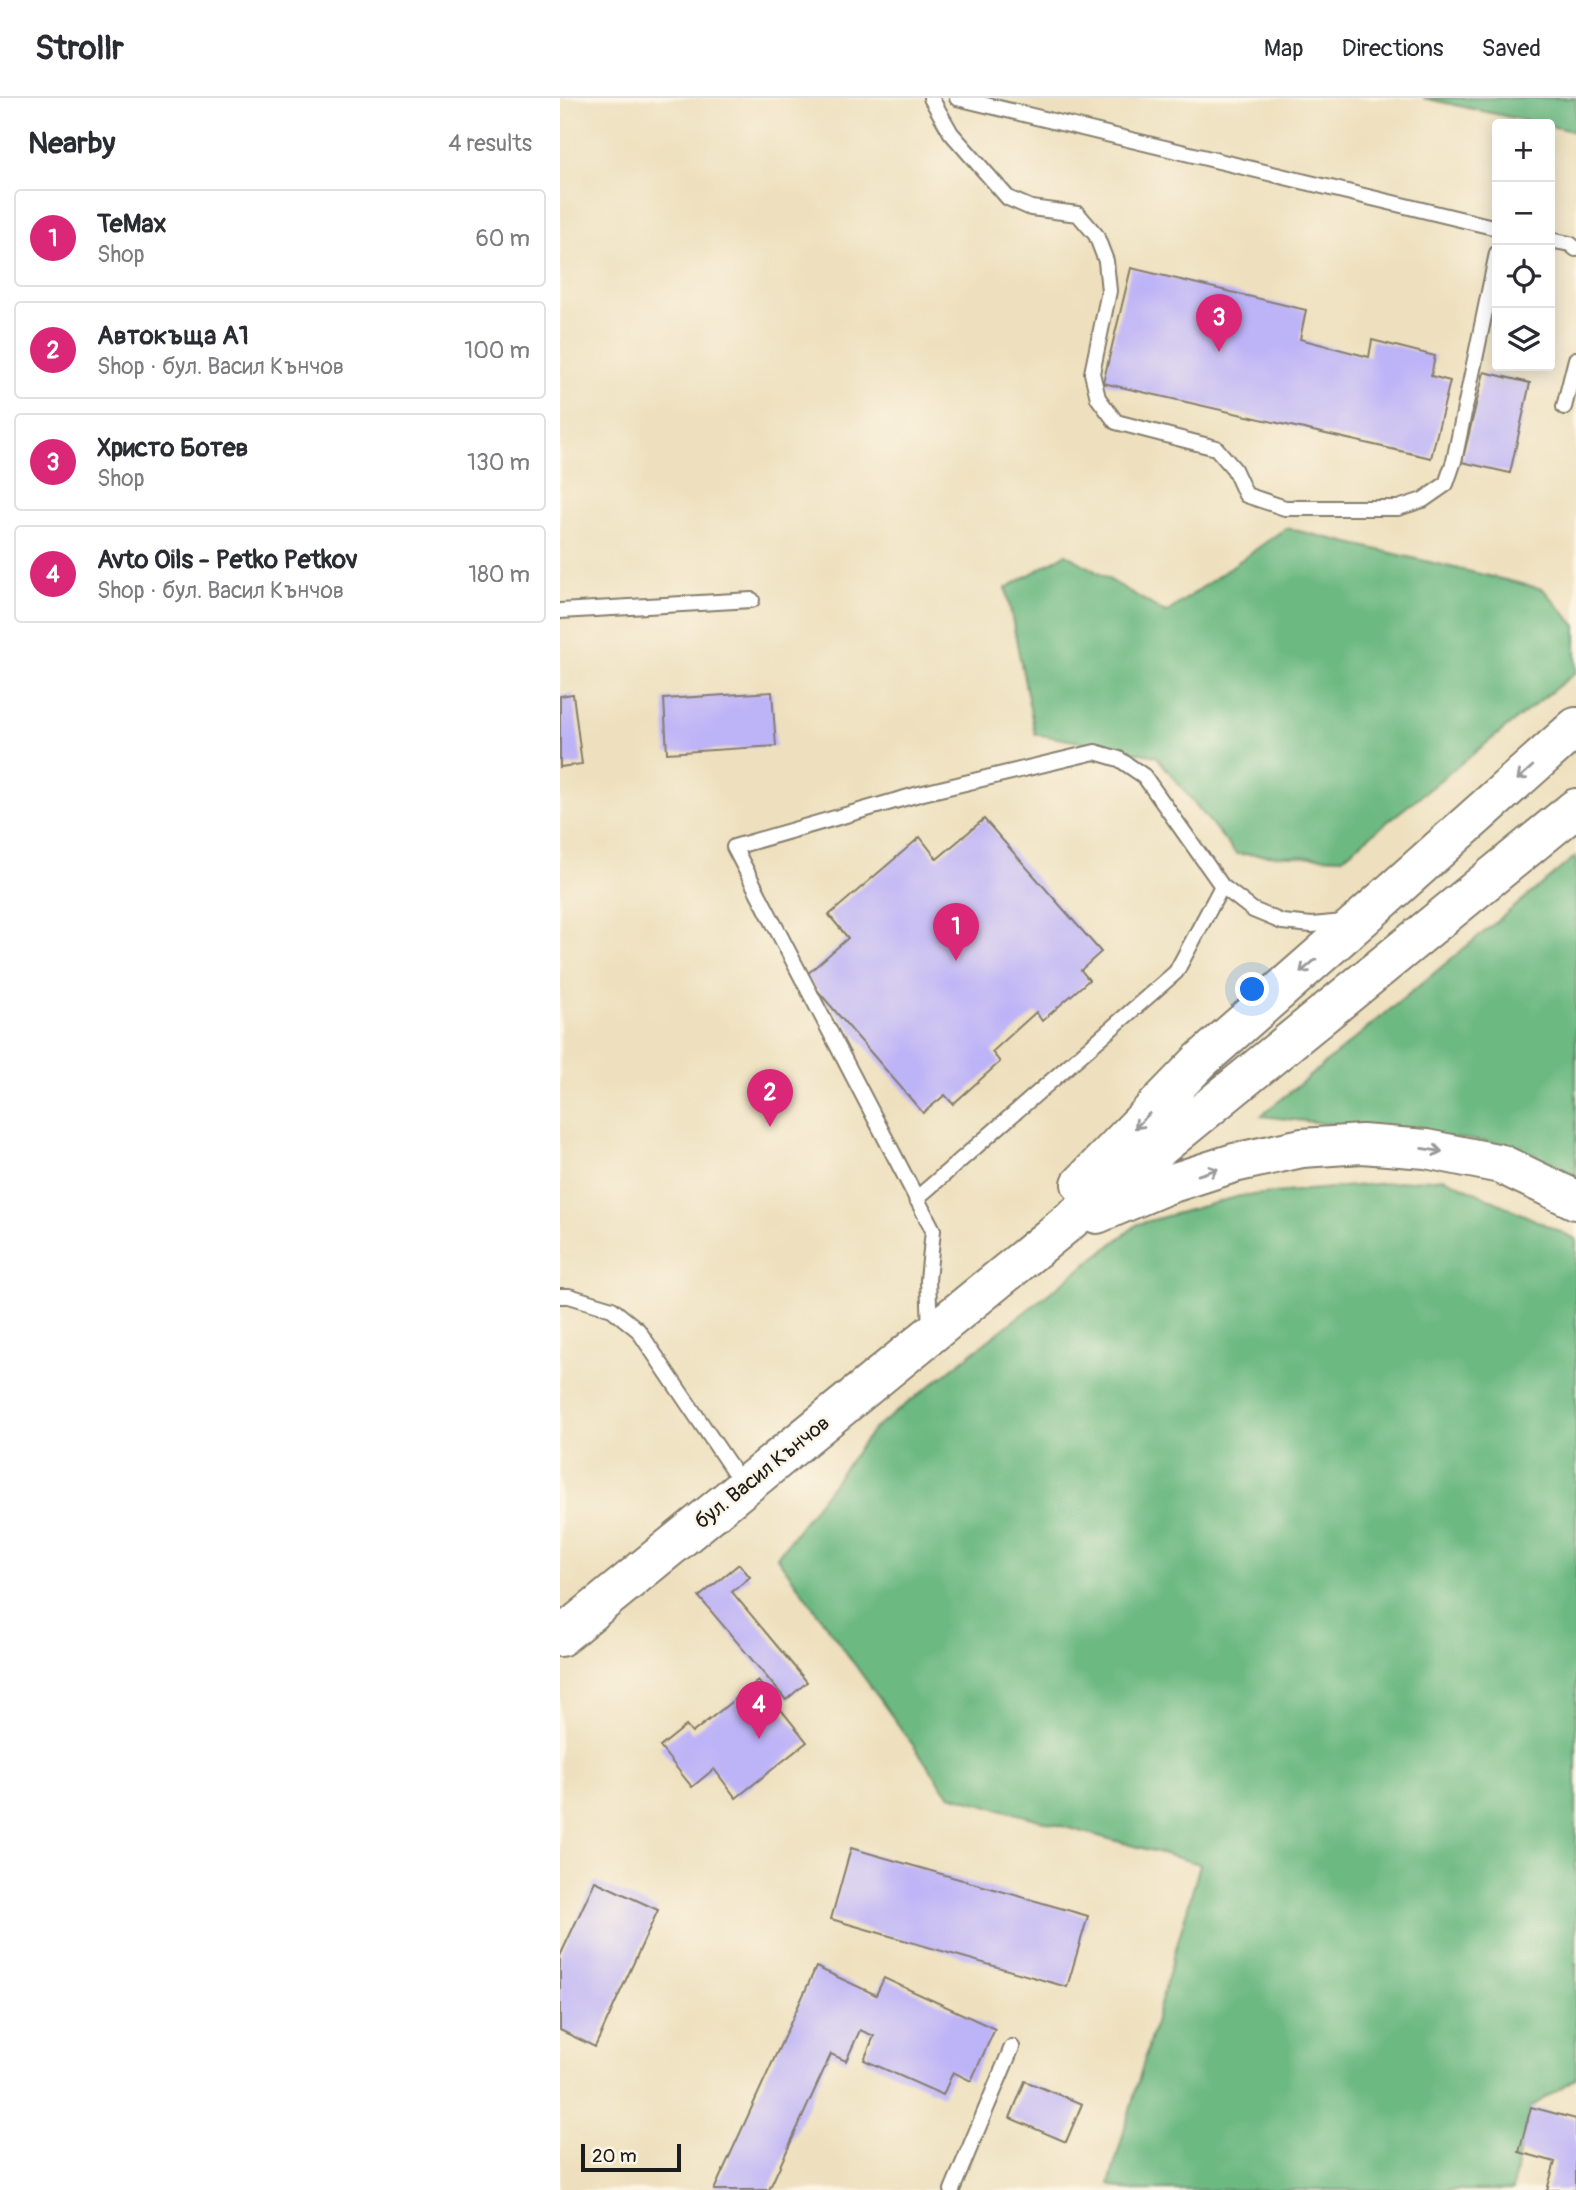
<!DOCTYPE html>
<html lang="en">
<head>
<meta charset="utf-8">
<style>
	:root { --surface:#fff; --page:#f7f7f7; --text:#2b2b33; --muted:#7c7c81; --line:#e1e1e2; --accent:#db2777 }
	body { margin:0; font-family:Pangolin,sans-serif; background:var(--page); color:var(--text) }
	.controls { position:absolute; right:21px; top:21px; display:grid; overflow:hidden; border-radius:7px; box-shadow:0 4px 18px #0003 }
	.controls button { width:63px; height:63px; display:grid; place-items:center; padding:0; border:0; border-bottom:2px solid var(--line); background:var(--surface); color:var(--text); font:35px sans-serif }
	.scale { position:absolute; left:21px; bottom:18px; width:100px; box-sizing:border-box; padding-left:7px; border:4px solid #1c1c1c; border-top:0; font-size:19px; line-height:24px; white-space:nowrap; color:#1c1c1c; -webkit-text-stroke:5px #fcf5e5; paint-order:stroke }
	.you { position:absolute; left:693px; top:892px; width:24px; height:24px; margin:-18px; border:5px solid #fff; border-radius:50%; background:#1a73e8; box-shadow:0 0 0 10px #1a73e833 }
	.badge { display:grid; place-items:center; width:46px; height:46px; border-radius:50%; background:var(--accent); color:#fff; font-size:23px; font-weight:700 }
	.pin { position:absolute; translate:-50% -58px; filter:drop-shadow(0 2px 4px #0008) }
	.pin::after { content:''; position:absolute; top:37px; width:24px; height:21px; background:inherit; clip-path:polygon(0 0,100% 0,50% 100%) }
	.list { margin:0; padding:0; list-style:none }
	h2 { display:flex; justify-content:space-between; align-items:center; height:91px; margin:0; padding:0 28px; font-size:30px }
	h2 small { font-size:23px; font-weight:400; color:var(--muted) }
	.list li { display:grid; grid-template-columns:46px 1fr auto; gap:21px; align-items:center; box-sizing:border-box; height:98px; margin:0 14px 14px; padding:0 14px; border:2px solid var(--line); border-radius:7px }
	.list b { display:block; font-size:26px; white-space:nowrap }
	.list p { margin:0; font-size:23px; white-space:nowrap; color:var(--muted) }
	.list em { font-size:23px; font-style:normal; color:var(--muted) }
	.icon { flex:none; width:38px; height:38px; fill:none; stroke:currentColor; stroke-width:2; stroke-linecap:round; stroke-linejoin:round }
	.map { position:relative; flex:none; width:1016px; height:2092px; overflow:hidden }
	header { display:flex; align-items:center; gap:42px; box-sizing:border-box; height:98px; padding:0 35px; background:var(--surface); border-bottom:2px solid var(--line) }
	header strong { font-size:33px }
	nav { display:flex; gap:38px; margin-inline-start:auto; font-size:24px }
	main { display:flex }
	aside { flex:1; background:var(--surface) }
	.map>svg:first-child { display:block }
	.forest { fill:#6db982; stroke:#446a4f; stroke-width:2 }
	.building { fill:#bdb3f7 }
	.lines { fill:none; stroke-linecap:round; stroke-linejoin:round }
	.service-casing { stroke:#857e6d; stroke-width:18 }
	.primary-casing { stroke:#857e6d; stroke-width:42 }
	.service { stroke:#fff; stroke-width:14 }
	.primary { stroke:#fff; stroke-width:38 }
	.oneway { stroke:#999 }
	.labels { text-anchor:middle; stroke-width:5; stroke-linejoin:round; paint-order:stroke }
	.street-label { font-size:21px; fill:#1c1c1c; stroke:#fcf5e5 }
</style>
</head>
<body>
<header>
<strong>Strollr</strong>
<nav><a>Map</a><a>Directions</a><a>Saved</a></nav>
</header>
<main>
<aside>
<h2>Nearby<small>4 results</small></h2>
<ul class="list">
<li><span class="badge">1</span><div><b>TeMax</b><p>Shop</p></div><em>60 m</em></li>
<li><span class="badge">2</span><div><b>Автокъща А1</b><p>Shop · бул. Васил Кънчов</p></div><em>100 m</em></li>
<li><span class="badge">3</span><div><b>Христо Ботев</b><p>Shop</p></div><em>130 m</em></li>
<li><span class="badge">4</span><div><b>Avto Oils - Petko Petkov</b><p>Shop · бул. Васил Кънчов</p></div><em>180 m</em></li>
</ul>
</aside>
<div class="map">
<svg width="1016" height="2092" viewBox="0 0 1016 2092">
	<rect width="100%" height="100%" fill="#fcf5e5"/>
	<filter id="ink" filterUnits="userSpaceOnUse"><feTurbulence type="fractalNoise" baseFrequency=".0143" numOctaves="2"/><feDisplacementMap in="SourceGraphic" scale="14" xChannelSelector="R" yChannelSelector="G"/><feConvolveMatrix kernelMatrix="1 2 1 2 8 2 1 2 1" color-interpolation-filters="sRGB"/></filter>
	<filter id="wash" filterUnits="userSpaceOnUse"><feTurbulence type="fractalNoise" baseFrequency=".00686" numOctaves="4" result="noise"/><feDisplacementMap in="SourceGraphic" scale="28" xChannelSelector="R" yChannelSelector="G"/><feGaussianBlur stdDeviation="1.57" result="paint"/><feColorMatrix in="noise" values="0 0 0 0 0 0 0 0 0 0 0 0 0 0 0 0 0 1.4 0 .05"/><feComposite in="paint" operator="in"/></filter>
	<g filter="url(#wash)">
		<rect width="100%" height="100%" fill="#eee0be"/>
		<path class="forest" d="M863,0H1016V34L990,28V26H981Z
			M726,430L983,491L1016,528V574L782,760L676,756L596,658L475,636L446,490L506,456L606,515Z
			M1016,758V1077L953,1047L701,1018Z
			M884,1080L1016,1141V1980L971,2009L959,2054L953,2092H567L549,2086L640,1766L389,1697L217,1459L313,1332L578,1126L680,1098Z"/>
		<g id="blocks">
			<path class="building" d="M571,170L746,212L740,241L809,259L812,242L875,258L871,278L890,283L871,360L543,285Z
				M924,274L970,285L950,375L902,364Z
				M212,594L216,648L107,655L104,601Z
				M13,596L22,666L0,669V598Z
				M424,721L541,854L521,872L529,882L482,923L476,914L432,954L440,964L393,1006L385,997L363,1015L245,878L288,840L269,817L360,739L377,761Z
				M179,1466L190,1479L172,1494L247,1584L226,1602L139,1499Z
				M198,1583L247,1644L176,1700L154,1671L132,1689L100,1649L126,1628L132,1635Z
				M291,1750L528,1818L507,1889L271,1821Z
				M35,1783L98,1812L35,1949L0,1932V1858Z
				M256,1869L316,1897L324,1880L435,1931L411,1983L393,1974L383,1997L304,1962L314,1938L300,1932L286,1963L271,1956L209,2092H154Z
				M465,1983L522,2006L506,2044L450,2020Z
				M971,2009L1016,2021V2092H987L995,2064L959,2054Z"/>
		</g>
	</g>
	<g filter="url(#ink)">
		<use href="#blocks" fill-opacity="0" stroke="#857e6d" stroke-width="2"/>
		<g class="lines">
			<defs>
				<path id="service" d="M371,0L391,35L448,100L471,110L518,116L536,137L546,163L549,193L532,275L538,300L556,324L656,350L674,371L686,397L725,410H838L863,402L886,386L894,363L937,155
					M397,0L937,130
					M990,142L1010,146L1016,151
					M1004,309L1016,261
					M0,513L192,502
					M356,1101L616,874L662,788
					M0,1198H9L52,1211L78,1232L183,1387
					M370,1230L368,1182L373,1132L174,749L359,696L535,654L559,661L584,678L662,788L693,812L722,824L752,827L784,824
					M392,2092L452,1949"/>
				<path id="primary" d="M521,1086L641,962L799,823L1016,629
					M537,1116L606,1087L674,1065L742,1050L802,1046L866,1051L941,1066L1016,1102
					M0,1539L1016,710"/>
			</defs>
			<use href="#service" class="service-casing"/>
			<use href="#primary" class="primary-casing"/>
			<use href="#service" class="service"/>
			<use href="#primary" class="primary"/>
		</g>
		<defs><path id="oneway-shaft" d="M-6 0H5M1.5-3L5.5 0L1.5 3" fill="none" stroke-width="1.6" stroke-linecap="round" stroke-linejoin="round" transform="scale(1.75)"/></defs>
		<g class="oneway">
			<use href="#oneway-shaft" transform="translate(965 675) rotate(138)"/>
			<use href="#oneway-shaft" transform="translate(748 868) rotate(139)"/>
			<use href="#oneway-shaft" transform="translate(582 1023) rotate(134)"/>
			<use href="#oneway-shaft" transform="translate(872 1052) rotate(9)"/>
			<use href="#oneway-shaft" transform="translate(648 1074) rotate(-17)"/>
		</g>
	</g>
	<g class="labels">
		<g class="street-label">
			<text transform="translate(202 1374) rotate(-39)" y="7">бул. Васил Кънчов</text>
		</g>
	</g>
</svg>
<div class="controls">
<button>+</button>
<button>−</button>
<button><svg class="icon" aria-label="locate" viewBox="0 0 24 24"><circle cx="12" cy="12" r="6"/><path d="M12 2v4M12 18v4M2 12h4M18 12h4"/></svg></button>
<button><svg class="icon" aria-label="layers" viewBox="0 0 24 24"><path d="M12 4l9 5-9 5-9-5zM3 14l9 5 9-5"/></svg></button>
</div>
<div class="scale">20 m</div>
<div class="you"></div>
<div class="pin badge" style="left:396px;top:863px">1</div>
<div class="pin badge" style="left:210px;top:1029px">2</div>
<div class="pin badge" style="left:659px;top:254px">3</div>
<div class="pin badge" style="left:199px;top:1641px">4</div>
</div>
</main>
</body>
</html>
